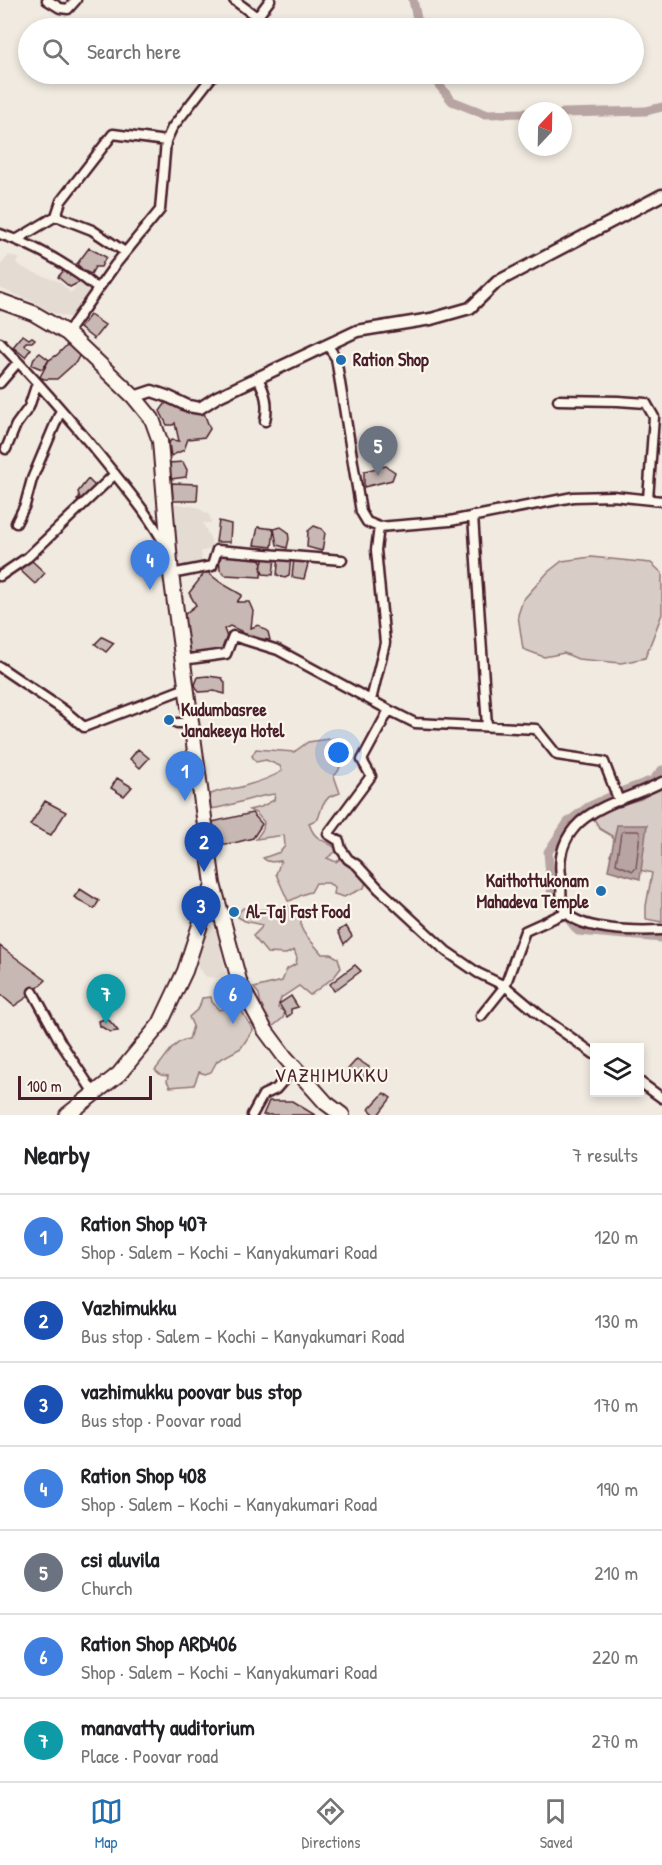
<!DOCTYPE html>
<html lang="en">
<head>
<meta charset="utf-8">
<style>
	:root { --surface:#fff; --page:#f6f6f6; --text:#202124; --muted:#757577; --line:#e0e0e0; --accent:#1f6fb2 }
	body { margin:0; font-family:"Patrick Hand",sans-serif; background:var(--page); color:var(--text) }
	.controls { position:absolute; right:18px; bottom:18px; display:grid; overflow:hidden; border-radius:0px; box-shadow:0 3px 9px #0003 }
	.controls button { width:54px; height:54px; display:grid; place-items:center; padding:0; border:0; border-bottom:2px solid var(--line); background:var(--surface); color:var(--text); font:30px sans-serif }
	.compass { position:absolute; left:518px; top:102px; width:54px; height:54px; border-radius:50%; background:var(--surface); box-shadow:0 3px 9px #0003; rotate:22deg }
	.scale { position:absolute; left:18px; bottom:15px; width:134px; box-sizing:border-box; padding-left:6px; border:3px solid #4a1f2b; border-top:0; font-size:16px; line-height:21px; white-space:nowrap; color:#4a1f2b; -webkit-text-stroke:4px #fbf7ec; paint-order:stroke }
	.you { position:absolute; left:339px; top:753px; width:21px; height:21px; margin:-15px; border:4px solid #fff; border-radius:50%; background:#1a73e8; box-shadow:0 0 0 9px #1a73e833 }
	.badge { display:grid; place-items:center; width:39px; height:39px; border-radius:50%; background:var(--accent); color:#fff; font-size:20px; font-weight:700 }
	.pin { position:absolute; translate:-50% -50px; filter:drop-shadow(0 2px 3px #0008) }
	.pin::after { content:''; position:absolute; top:32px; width:21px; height:18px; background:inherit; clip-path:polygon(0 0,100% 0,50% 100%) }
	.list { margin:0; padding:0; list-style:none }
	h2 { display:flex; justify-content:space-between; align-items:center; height:78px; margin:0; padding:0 24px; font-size:26px }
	h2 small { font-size:20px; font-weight:400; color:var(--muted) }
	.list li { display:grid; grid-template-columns:39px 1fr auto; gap:18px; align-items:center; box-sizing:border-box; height:84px; padding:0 24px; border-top:2px solid var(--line) }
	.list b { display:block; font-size:22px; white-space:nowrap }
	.list p { margin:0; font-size:20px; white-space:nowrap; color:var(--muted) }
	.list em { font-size:20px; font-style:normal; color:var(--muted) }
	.icon { flex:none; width:33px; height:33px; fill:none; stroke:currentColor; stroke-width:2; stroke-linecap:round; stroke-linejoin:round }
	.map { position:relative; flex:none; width:662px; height:1115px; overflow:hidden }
	.search { position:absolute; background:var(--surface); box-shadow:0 3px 9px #0003; left:18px; right:18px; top:18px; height:66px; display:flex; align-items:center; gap:15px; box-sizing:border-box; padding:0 21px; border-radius:33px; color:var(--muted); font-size:22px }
	.sheet { height:666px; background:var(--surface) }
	nav { display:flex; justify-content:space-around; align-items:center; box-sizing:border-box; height:84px; border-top:2px solid var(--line); background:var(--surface); font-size:16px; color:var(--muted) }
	nav a { display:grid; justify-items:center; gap:3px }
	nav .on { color:var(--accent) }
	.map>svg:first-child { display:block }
	.built { fill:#e4dbd2 }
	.green { fill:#d8ccc6; stroke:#917678; stroke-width:1.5 }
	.water { fill:#b8a4a2; stroke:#8c6f72; stroke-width:1.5 }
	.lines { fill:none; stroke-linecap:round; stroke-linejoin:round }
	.shore { stroke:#76545b; stroke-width:1.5 }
	.canal { stroke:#b8a4a2; stroke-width:9 }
	.building { fill:#c8b8b3; stroke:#4a1f2b; stroke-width:1.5 }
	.minor-casing { stroke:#4a1f2b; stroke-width:13 }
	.tertiary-casing { stroke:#4a1f2b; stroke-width:15 }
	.primary-casing { stroke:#4a1f2b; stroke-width:18 }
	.minor { stroke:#fbf7ec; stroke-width:8 }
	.tertiary { stroke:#fbf7ec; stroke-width:10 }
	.primary { stroke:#fbf7ec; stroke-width:14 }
	.poi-dot { fill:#1f6fb2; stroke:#fbf7ec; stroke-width:2 }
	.labels { text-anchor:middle; stroke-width:4.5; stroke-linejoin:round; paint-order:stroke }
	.poi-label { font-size:18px; font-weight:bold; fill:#4a1f2b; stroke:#fbf7ec; text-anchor:start }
	.neighbourhood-label { font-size:20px; letter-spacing:1.5px; fill:#4a1f2b; stroke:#fbf7ec }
</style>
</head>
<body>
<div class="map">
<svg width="662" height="1115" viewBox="0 0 662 1115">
	<rect width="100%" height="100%" fill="#f0eae0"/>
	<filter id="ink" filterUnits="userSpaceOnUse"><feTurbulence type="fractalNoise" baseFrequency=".0167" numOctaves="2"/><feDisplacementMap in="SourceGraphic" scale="12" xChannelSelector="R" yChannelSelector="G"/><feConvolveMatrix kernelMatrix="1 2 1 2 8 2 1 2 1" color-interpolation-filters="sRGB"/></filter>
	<g filter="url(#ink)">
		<path class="built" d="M9,255L20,259L16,263L27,270L60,282L71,293L80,282L85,281L91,286L86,299L79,302L73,316L69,317L49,312L38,304L0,288V266Z
			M175,504L197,507L210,516L211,523H203L211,540L212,549L201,551L202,564L189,567H179L177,551Z
			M209,921L221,938L222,947L221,952L225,968L226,974L216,978L207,977L198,968L197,958L199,946Z"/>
		<path class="green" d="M591,557L651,563L662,573V614L645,658L621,663L578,659L564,653L544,657L523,649L518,615L523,600L548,572L562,561Z
			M336,738L347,749L341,751C341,761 342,769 334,776L340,793L329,797L323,804L318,819L309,823C315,843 325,838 338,850L327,858L336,862L340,859L358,872L366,882L364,888L344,897L334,894L335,887L328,883H316L311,892C302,893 297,899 288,901L276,874L281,861C274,862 268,863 263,858L280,852L285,846L284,835L256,839L263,829L264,822L256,813L249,810L261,807L274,800L275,794C253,796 233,806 211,809L208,796C218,789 230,790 241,787C255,783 270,779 282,771L280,766L266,760L256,762L252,756L256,749L294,752L308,742Z
			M662,786V922L646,919V906L652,873L613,863L610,855L616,848L612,836L600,829L594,819L606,809L641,799Z
			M285,906H294L301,920V927L304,933L322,954H331L338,958L341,968L334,977L310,995L299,986L281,998L278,1008L285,1012L283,1018L272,1027L262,1012L259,994L254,988L282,981L287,969L296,964L297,958L294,950L286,954L267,953L253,936L261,928L262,925L245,921L238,917L239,912L243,908C254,911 275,910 285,906Z
			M211,997L212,1002L219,1010L231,1007L237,1003L253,1030L241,1048L217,1061L211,1072L205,1074L199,1072L194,1085L170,1087L167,1081L168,1076L161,1075L155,1070C165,1059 174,1040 189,1039L193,1026L189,1017L199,1008L202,998Z"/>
		<path class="water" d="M617,825H647L640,879L608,870Z"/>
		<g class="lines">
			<path class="shore" d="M624,831H638L640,833L636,868L633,871L616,864L621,833Z"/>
			<path class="canal" d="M413,0L419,28
				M430,74L452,101L485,114L527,113
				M563,113L646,111L662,107
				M662,770L653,780L618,793L588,807L568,822L548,852L552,898L578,931L662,938"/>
		</g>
		<path class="building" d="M89,248L106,257L101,267H95L91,274L84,271L77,264Z
			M66,268L73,273L80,282L70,287L58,277Z
			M90,315L105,325L94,339L80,328Z
			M23,335L29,339L32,337L35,339L32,342H26L24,345L31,349L25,357L13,347Z
			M69,343L80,354L76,362L57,379H44L40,377L49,360L57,355Z
			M40,353L49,360L42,369L32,365L34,358Z
			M168,400L196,414L204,413L210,429L205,437L188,439L184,450L171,456L169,443L171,440L179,441L175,423L173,425H167L160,411Z
			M183,462L187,470L186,477L171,479L169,463Z
			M386,466L395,472L392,480L364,487V471Z
			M88,479L96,487L81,505L77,500L80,498L78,492Z
			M172,483L198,484L197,501H173Z
			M219,521L231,524L230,542H216Z
			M314,526L322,529L325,533L322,551L307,547L308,531Z
			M258,527L274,529L272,547L254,545Z
			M281,527L288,532L289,539L287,548L277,545L274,529Z
			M219,552L257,555L262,563L261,577L225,575L220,570Z
			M261,555L275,558L273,575L263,574L261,567L263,561Z
			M279,555L291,556L289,576L285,578L277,575Z
			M294,558L306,560L308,564L304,579L292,577Z
			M31,560L45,573L35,584L20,570Z
			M206,571L221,583L242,595L237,602H249L253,611L251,628L258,625L268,632L270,640L243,637L241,631L230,626L224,629L228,640L227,649L198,654L188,652L185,646L187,638L184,621L185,614L196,605L189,593Z
			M102,637L114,643L106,652L95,644Z
			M208,676L222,678L225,683V694L214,691L199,692L195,685L198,677Z
			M138,749L149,758L140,768L130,759Z
			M117,778L132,787L124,796L111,788Z
			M45,801L66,812L51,835L30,825Z
			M252,813L262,824L253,838L234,843L216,845L212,822Z
			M80,889L99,901L94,909L74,897Z
			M346,926L352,936L344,944L338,931Z
			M0,946L46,980L29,996L14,1006L0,994Z
			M355,965L361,971L334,991L330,984Z
			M291,996L298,1007L291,1009V1014L287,1017L279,1004Z
			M107,1018L115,1027L118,1031L110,1032L100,1026L99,1021Z
			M357,1059L369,1067L363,1079L348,1069Z
			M384,1093L391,1098L378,1115H375L369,1109Z
			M269,1101H292L315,1115H263Z
			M269,1101H292L315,1115H263Z"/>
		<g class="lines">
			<defs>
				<path id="minor" d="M47,0L60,8L68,9L76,0
					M234,0L257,17
					M249,28L270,0
					M56,216L92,230L125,252
					M0,234C36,246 69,265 98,289
					M16,240L56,216L61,201L113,134L166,141
					M67,333L115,265L160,210L166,141L172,128L214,74
					M0,343C35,379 69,418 101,457C124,486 149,514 166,547
					M328,346L336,358L361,512L367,522L379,527L450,521L573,497L613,496L662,501
					M258,378C265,392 269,404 265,421
					M0,383L18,362
					M558,400L618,401L646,403L654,417L648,499
					M6,449L16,425L29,407L37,383
					M473,516L487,726
					M16,523L25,505L32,479L61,410
					M171,574L212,566L217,550L342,560
					M0,576L28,557L115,474
					M182,660L226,654L233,636L278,650L389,710L362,760L371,776L328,834L339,841L341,849L348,859L357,865L379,889L446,951L478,973L505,986L542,1017L594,1054
					M0,667L65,711L84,727L186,688
					M371,700L385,643L376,550L379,527
					M389,710L415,723L536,729L557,755L604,762L619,801
					M177,723H190
					M662,782C636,796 603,802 580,822C565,836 558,855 561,875C562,885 560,898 563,907C572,932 640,931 662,930
					M33,992L61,1043L94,1093
					M481,1016L505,986L525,931L567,912
					M640,1082L662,1098
					M252,1115L263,1095L276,1089L294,1068"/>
				<path id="tertiary" d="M134,397L152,391L169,397L188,406L200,408L217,397L357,331L431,319L470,308L497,282L662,195"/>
				<path id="primary" d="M0,301L33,313L67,333L134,397L152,419L160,441L171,574L213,884L240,984L265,1030L285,1057L326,1103L342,1115
					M67,1115L119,1074L160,1024L185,971L213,885"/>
			</defs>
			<use href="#minor" class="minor-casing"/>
			<use href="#tertiary" class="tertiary-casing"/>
			<use href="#primary" class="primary-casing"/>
			<use href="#minor" class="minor"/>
			<use href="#tertiary" class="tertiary"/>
			<use href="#primary" class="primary"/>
		</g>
	</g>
	<g class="poi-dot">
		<circle cx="341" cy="360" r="6"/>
		<circle cx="169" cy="720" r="6"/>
		<circle cx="601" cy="891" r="6"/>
		<circle cx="234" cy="912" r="6"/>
	</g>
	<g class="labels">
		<g class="poi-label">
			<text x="353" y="366">Ration Shop</text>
			<text x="181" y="716">Kudumbasree<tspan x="181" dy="21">Janakeeya Hotel</tspan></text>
			<text x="589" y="887" text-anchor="end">Kaithottukonam<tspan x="589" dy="21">Mahadeva Temple</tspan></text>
			<text x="246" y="918">Al-Taj Fast Food</text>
		</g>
		<g class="neighbourhood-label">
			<text x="332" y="1082">VAZHIMUKKU</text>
		</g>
	</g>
</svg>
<div class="controls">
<button><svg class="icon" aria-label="layers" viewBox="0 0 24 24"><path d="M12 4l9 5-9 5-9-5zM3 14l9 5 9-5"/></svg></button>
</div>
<svg class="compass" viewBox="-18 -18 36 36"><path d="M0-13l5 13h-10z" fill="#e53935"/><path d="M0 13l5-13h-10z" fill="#757577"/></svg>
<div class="scale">100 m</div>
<div class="you"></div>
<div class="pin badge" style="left:185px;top:801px;background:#3f7fe0">1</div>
<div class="pin badge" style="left:204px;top:872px;background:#1a4fb4">2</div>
<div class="pin badge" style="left:201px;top:936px;background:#1a4fb4">3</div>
<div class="pin badge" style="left:150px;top:590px;background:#3f7fe0">4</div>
<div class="pin badge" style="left:378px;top:476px;background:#6b7280">5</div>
<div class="pin badge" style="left:233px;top:1024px;background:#3f7fe0">6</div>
<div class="pin badge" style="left:106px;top:1024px;background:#0f9aa8">7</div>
<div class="search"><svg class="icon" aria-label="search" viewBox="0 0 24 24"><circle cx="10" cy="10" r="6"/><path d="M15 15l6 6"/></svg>Search here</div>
</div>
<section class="sheet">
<h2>Nearby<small>7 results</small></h2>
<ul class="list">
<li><span class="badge" style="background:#3f7fe0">1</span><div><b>Ration Shop 407</b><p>Shop · Salem - Kochi - Kanyakumari Road</p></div><em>120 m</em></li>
<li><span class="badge" style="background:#1a4fb4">2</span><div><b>Vazhimukku</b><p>Bus stop · Salem - Kochi - Kanyakumari Road</p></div><em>130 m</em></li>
<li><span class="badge" style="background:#1a4fb4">3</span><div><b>vazhimukku poovar bus stop</b><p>Bus stop · Poovar road</p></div><em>170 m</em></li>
<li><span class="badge" style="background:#3f7fe0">4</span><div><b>Ration Shop 408</b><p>Shop · Salem - Kochi - Kanyakumari Road</p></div><em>190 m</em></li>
<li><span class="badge" style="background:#6b7280">5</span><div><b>csi aluvila</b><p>Church</p></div><em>210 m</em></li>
<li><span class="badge" style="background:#3f7fe0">6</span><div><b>Ration Shop ARD406</b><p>Shop · Salem - Kochi - Kanyakumari Road</p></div><em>220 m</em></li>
<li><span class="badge" style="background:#0f9aa8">7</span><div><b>manavatty auditorium</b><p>Place · Poovar road</p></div><em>270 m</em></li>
</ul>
</section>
<nav>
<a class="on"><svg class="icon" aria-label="map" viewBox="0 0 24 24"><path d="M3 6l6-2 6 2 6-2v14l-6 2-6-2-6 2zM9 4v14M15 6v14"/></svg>Map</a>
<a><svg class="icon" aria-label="directions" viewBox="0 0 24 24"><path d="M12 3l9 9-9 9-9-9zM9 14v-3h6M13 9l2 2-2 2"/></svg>Directions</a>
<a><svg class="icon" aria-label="saved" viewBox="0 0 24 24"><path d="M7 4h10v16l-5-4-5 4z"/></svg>Saved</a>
</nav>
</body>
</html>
